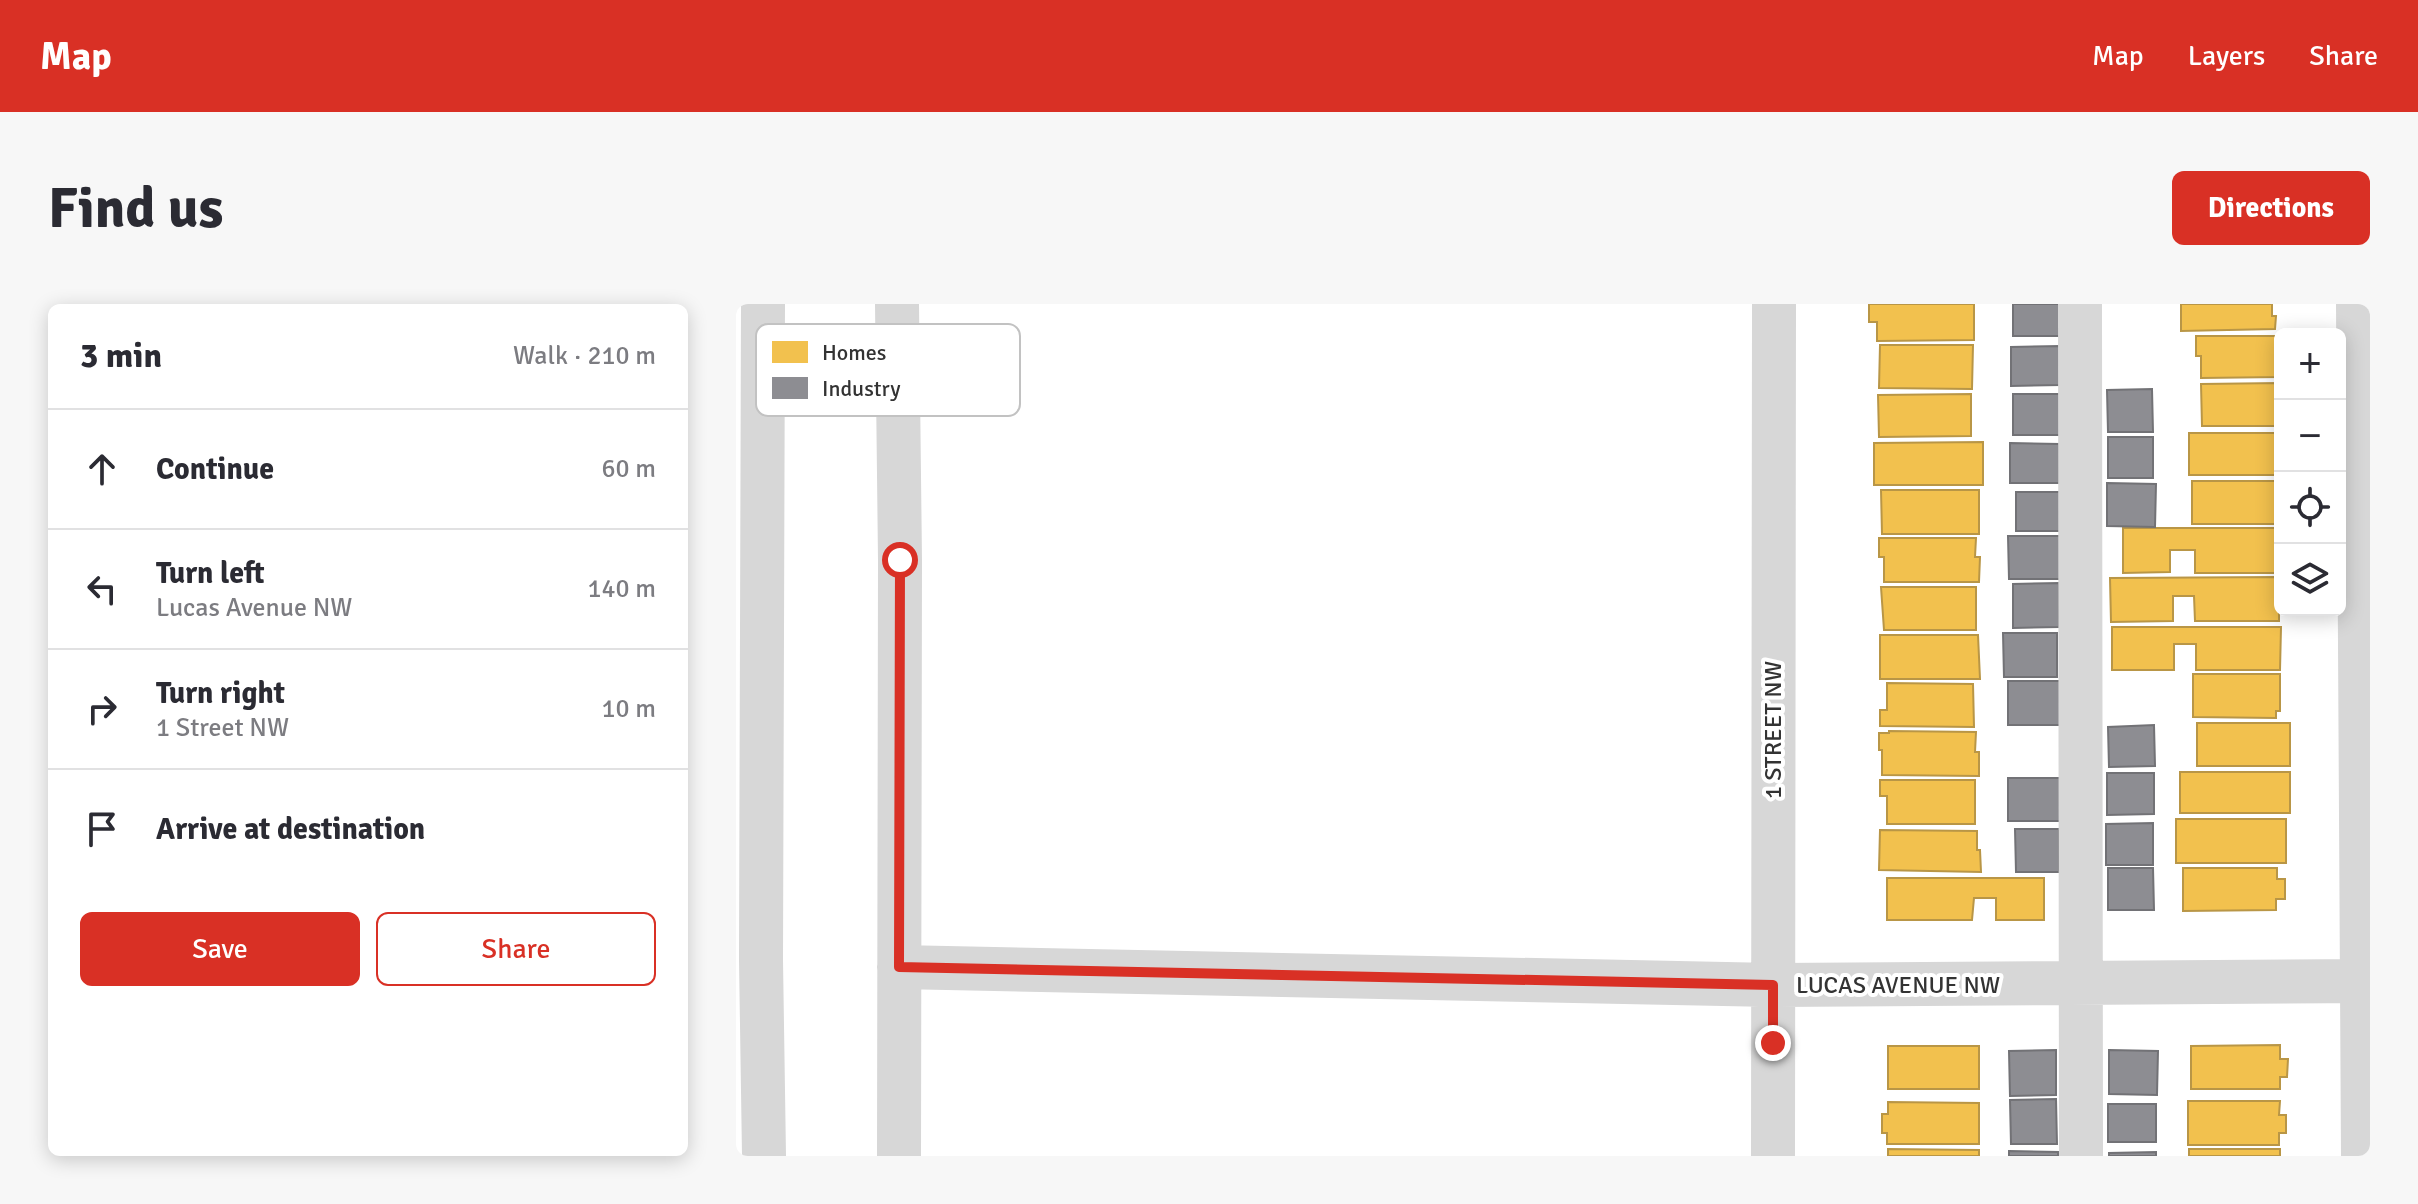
<!DOCTYPE html>
<html lang="en">
<head>
<meta charset="utf-8">
<style>
	:root { --surface:#fff; --page:#f7f7f7; --text:#2b2b33; --muted:#7c7c81; --line:#e1e1e2; --accent:#d93025 }
	body { margin:0; font-family:Signika,sans-serif; background:var(--page); color:var(--text) }
	.controls { position:absolute; right:24px; top:24px; display:grid; overflow:hidden; border-radius:12px; box-shadow:0 4px 20px #0003 }
	.controls button { width:72px; height:72px; display:grid; place-items:center; padding:0; border:0; border-bottom:2px solid var(--line); background:var(--surface); color:var(--text); font:40px sans-serif }
	.stop { position:absolute; width:24px; height:24px; margin:-18px; border:6px solid #d93025; border-radius:50%; background:#fff }
	.stop.end { background:#d93025; border-color:#fff; box-shadow:0 2px 8px #0008 }
	.list { margin:0; padding:0; list-style:none }
	h2 { display:flex; justify-content:space-between; align-items:center; height:104px; margin:0; padding:0 32px; font-size:34px }
	h2 small { font-size:26px; font-weight:400; color:var(--muted) }
	.list li { display:grid; grid-template-columns:52px 1fr auto; gap:24px; align-items:center; box-sizing:border-box; height:120px; padding:0 32px; border-top:2px solid var(--line) }
	.list b { display:block; font-size:30px; white-space:nowrap }
	.list p { margin:0; font-size:26px; white-space:nowrap; color:var(--muted) }
	.list em { font-size:26px; font-style:normal; color:var(--muted) }
	.actions { display:flex; gap:16px; padding:24px 32px }
	.actions a { flex:1; padding:18px 0; border:2px solid var(--accent); border-radius:12px; text-align:center; font-size:28px; color:var(--accent) }
	.actions .main { background:var(--accent); color:#fff }
	.icon { flex:none; width:44px; height:44px; fill:none; stroke:currentColor; stroke-width:2; stroke-linecap:round; stroke-linejoin:round }
	.map { position:relative; flex:none; width:1634px; height:852px; overflow:hidden; border-radius:12px }
	header { display:flex; align-items:center; gap:48px; box-sizing:border-box; height:112px; padding:0 40px; background:var(--accent); color:#fff }
	header strong { font-size:38px }
	nav { display:flex; gap:44px; margin-inline-start:auto; font-size:28px }
	.intro { display:flex; align-items:center; justify-content:space-between; box-sizing:border-box; height:192px; padding:0 48px }
	h1 { margin:0; font-size:56px }
	.button { padding:20px 36px; border-radius:12px; background:var(--accent); color:#fff; font-size:28px; font-weight:700 }
	main { display:flex; gap:48px; padding:0 48px }
	aside { flex:1; background:var(--surface); border-radius:12px; box-shadow:0 4px 20px #0003 }
	.map>svg:first-child { display:block }
	.homes { fill:#f2c14e; stroke:#b99646; stroke-width:2 }
	.industry { fill:#8d8d92; stroke:#727276; stroke-width:2 }
	.lines { fill:none; stroke-linecap:round; stroke-linejoin:round }
	.minor { stroke:#d7d7d7; stroke-width:44 }
	.route { stroke:#d93025; stroke-width:10 }
	.labels { text-anchor:middle; stroke-width:8; stroke-linejoin:round; paint-order:stroke }
	.street-label { font-size:24px; fill:#333; stroke:#fff }
	.key { fill:#fff; stroke:#c2c2c2; stroke-width:2 }
	.key-label { font-size:22px; fill:#333 }
</style>
</head>
<body>
<header>
<strong>Map</strong>
<nav><a>Map</a><a>Layers</a><a>Share</a></nav>
</header>
<div class="intro"><h1>Find us</h1><a class="button">Directions</a></div>
<main>
<aside>
<h2>3 min<small>Walk · 210 m</small></h2>
<ul class="list">
<li><svg class="icon" aria-label="ahead" viewBox="0 0 24 24"><path d="M12 20V5M6 11l6-6 6 6"/></svg><div><b>Continue</b></div><em>60 m</em></li>
<li><svg class="icon" aria-label="left" viewBox="0 0 24 24"><path d="M17 20v-9H6M10 6l-5 5 5 5"/></svg><div><b>Turn left</b><p>Lucas Avenue NW</p></div><em>140 m</em></li>
<li><svg class="icon" aria-label="right" viewBox="0 0 24 24"><path d="M7 20v-9h11M14 6l5 5-5 5"/></svg><div><b>Turn right</b><p>1 Street NW</p></div><em>10 m</em></li>
<li><svg class="icon" aria-label="arrive" viewBox="0 0 24 24"><path d="M6 21V4h12l-3 4 3 4H6"/></svg><div><b>Arrive at destination</b></div></li>
</ul>
<div class="actions"><a class="main">Save</a><a>Share</a></div>
</aside>
<div class="map">
<svg width="1634" height="852" viewBox="0 0 1634 852">
	<rect width="100%" height="100%" fill="#fff"/>
	<path class="homes" d="M1133,0H1238V36L1141,37V18H1133Z
		M1445,0H1536V12H1540L1539,25L1445,27Z
		M1460,32H1544V73L1465,74V52H1460Z
		M1144,41H1237L1236,85L1143,84Z
		M1544,79V122H1466L1465,80Z
		M1235,90V132L1143,133L1142,91Z
		M1453,129H1544V171H1453Z
		M1247,138V181H1138V139Z
		M1456,177H1544V220H1456Z
		M1145,186H1243V230H1146Z
		M1387,224H1541V269H1459V246H1434V268L1387,269Z
		M1143,234H1240L1239,253H1244L1243,278H1148V253H1143Z
		M1543,273V317H1459L1458,292H1437V317L1375,318L1374,274Z
		M1145,283H1240V326H1148Z
		M1376,323H1545L1544,366H1460V340H1438V366H1376Z
		M1144,331H1242L1244,375H1144Z
		M1457,370H1544V407H1540V414L1457,413Z
		M1151,379L1237,380L1238,423L1144,422V406H1151Z
		M1461,419H1554V462H1461Z
		M1153,427L1240,428L1239,448H1243V472L1146,471V446H1143V429H1153Z
		M1444,468H1554V509H1444Z
		M1144,476H1239V520H1151V492H1144Z
		M1440,515H1550V559H1440Z
		M1144,526L1241,527V546H1244L1245,568L1143,566Z
		M1447,564H1541V575H1549V595H1540V606L1447,607Z
		M1151,574H1308V616H1260V594H1238L1236,616H1151Z
		M1544,741V755H1552L1551,773H1544V785H1455V742Z
		M1152,742H1243V785H1152Z
		M1452,797H1544L1543,811H1550V829H1543V841H1452Z
		M1152,798L1243,799V840H1151V829H1146V810H1152Z
		M1152,845L1243,846V852H1152Z
		M1453,845H1544V852H1453Z"/>
	<path class="industry" d="M1277,0H1323V32H1277Z
		M1324,42V81L1275,82V43Z
		M1416,85L1417,128H1372L1371,86Z
		M1277,90H1324V131H1277Z
		M1372,133H1417V174H1372Z
		M1274,139L1323,140V179H1274Z
		M1371,179L1420,180L1419,223L1371,222Z
		M1280,188H1324V227H1280Z
		M1272,232H1324V275H1273Z
		M1323,279V323L1277,324V280Z
		M1267,329H1321V373H1268Z
		M1272,377H1325V421H1272Z
		M1418,421L1419,462L1373,463L1372,423Z
		M1371,469H1418V510L1371,511Z
		M1272,474H1324V517H1272Z
		M1417,519V561H1370V520Z
		M1279,525H1323V568H1280Z
		M1372,564H1417L1418,606H1372Z
		M1320,746V791L1274,792L1273,747Z
		M1373,746L1422,747L1421,791L1373,790Z
		M1320,795L1321,840H1275L1274,796Z
		M1372,800H1420V838H1372Z
		M1273,847L1322,848V852H1273Z
		M1420,848V852H1373V849Z"/>
	<g class="lines">
		<path class="minor" d="M27,0L25,656L28,852
			M161,0L164,256L163,852
			M1344,0L1345,852
			M1622,0L1627,852
			M163,663L1037,681L1634,677
			M1037,852L1038,0"/>
	</g>
	<g class="lines">
		<path class="route" d="M164,256L163,663L1037,681V739"/>
	</g>
	<g class="labels">
		<g class="street-label">
			<text transform="translate(1037 426) rotate(-90)" y="8">1 STREET NW</text>
			<text x="1162" y="689">LUCAS AVENUE NW</text>
		</g>
	</g>
	<rect x="20" y="20" width="264" height="92" rx="12" class="key"/>
	<rect x="36" y="37" width="36" height="22" fill="#f2c14e"/>
	<rect x="36" y="73" width="36" height="22" fill="#8d8d92"/>
	<g class="key-label">
		<text x="86" y="56">Homes</text>
		<text x="86" y="92">Industry</text>
	</g>
</svg>
<div class="controls">
<button>+</button>
<button>−</button>
<button><svg class="icon" aria-label="locate" viewBox="0 0 24 24"><circle cx="12" cy="12" r="6"/><path d="M12 2v4M12 18v4M2 12h4M18 12h4"/></svg></button>
<button><svg class="icon" aria-label="layers" viewBox="0 0 24 24"><path d="M12 4l9 5-9 5-9-5zM3 14l9 5 9-5"/></svg></button>
</div>
<div class="stop" style="left:164px;top:256px"></div>
<div class="stop end" style="left:1037px;top:739px"></div>
</div>
</main>
</body>
</html>
